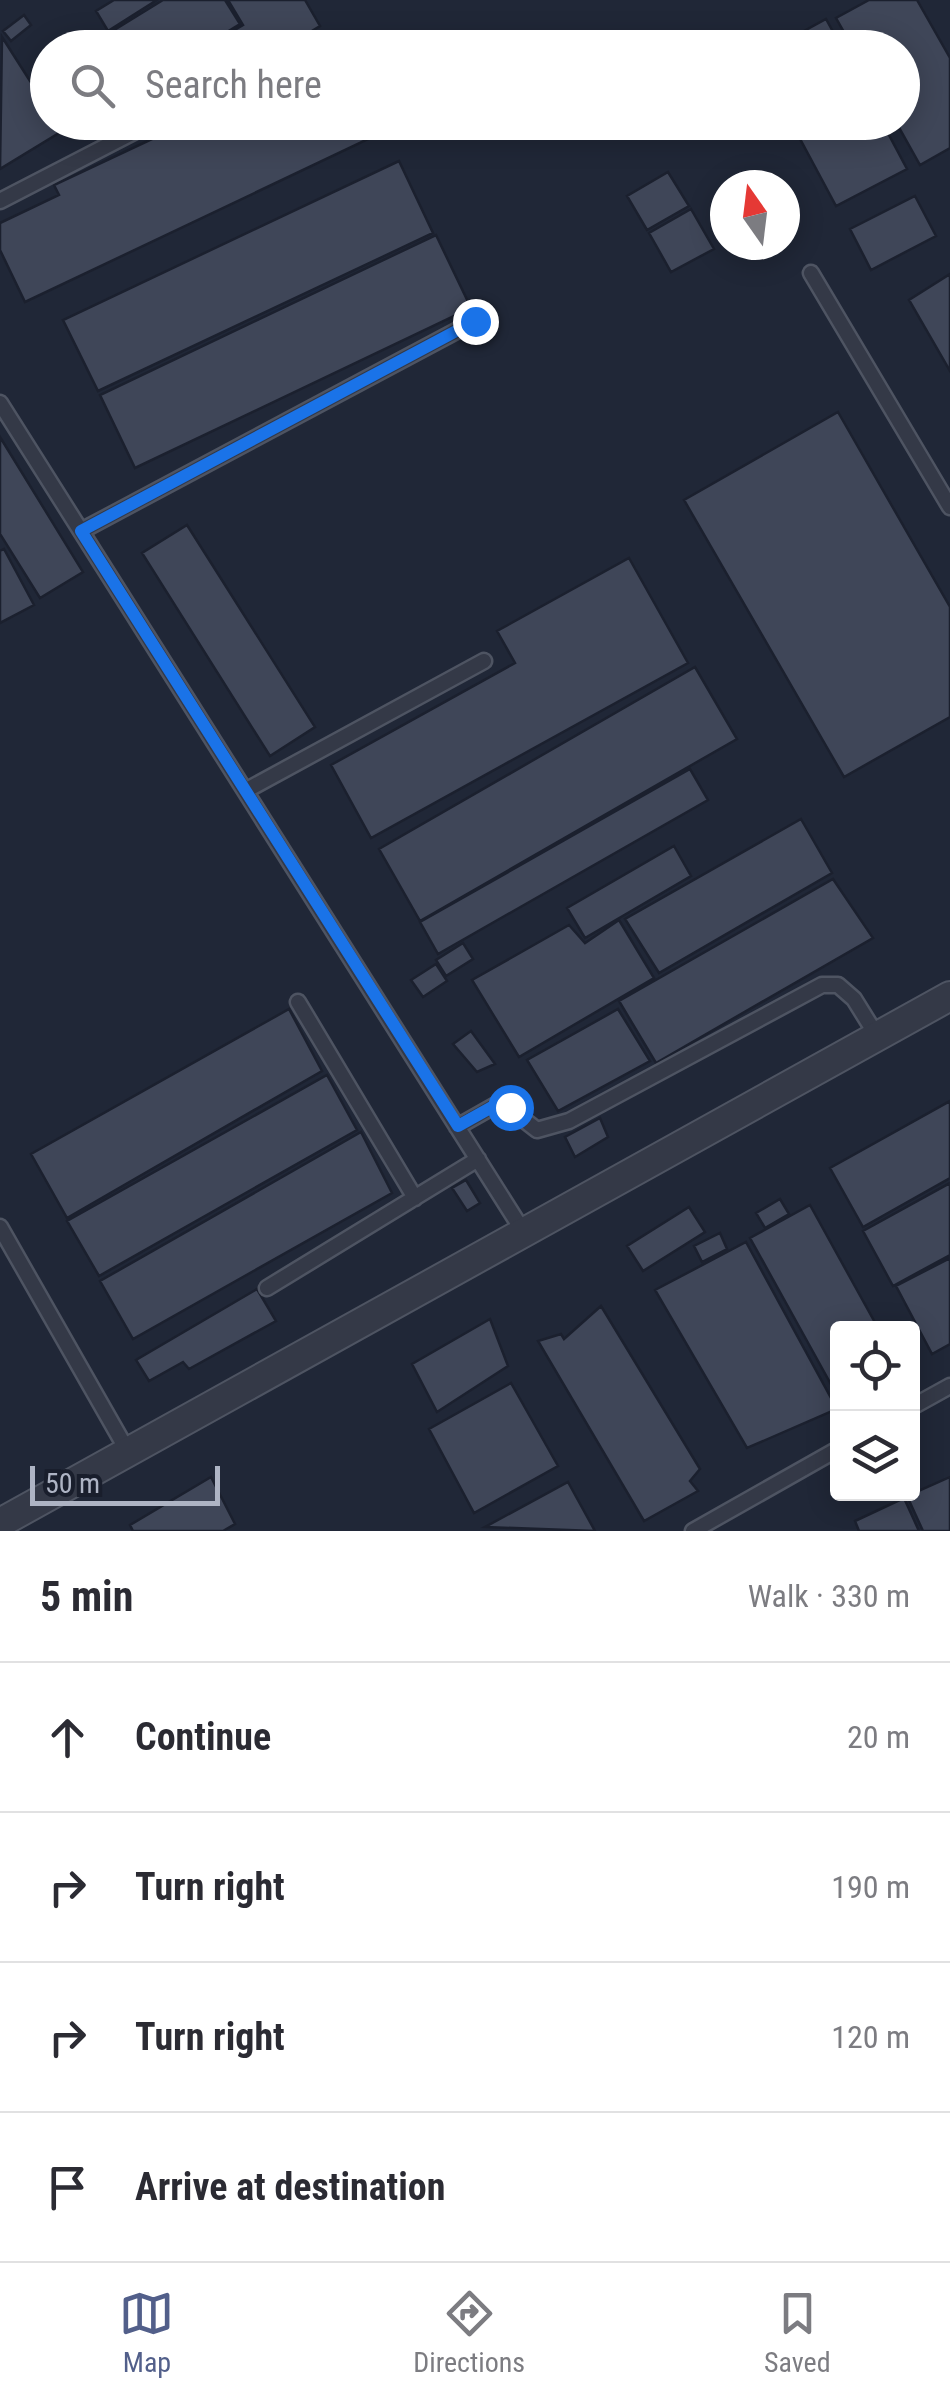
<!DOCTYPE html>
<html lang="en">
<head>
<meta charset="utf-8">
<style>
	:root { --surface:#fff; --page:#f2f2f3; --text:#2b2b33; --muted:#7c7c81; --line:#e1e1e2; --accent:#525f8a }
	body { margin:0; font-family:"Roboto Condensed",sans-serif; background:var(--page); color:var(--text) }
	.controls { position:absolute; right:30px; bottom:30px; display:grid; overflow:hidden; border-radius:10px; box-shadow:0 5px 25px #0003 }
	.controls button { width:90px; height:90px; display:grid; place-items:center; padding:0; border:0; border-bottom:2px solid var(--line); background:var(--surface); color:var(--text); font:50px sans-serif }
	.compass { position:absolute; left:710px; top:170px; width:90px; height:90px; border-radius:50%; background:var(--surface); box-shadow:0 5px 25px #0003; rotate:346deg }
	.scale { position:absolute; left:30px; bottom:25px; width:190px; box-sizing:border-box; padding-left:10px; border:5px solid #aeb4c4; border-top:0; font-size:28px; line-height:35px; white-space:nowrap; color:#aeb4c4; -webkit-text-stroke:8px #191e2c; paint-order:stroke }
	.stop { position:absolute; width:30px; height:30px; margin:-22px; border:8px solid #1a73e8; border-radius:50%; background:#fff }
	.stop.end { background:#1a73e8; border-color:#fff; box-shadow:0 2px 10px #0008 }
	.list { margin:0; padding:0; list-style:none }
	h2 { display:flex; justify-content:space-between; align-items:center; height:130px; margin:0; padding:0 40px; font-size:42px }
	h2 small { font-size:32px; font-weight:400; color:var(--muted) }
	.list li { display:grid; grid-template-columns:65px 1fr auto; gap:30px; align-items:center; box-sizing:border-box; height:150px; padding:0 40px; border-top:2px solid var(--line) }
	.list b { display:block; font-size:38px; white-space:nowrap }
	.list em { font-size:32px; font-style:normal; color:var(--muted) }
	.icon { flex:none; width:55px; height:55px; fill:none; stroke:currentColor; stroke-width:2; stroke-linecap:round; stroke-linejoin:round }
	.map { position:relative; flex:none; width:950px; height:1531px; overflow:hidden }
	.search { position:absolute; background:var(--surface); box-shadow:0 5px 25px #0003; left:30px; right:30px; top:30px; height:110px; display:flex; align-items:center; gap:25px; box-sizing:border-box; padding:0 35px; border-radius:55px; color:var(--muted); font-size:38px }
	.sheet { height:730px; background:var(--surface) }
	nav { display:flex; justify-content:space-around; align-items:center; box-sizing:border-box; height:140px; border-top:2px solid var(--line); background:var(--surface); font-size:28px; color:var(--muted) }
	nav a { display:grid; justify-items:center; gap:5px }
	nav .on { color:var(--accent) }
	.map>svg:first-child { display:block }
	.building { fill:#3f4658; stroke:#1b202e; stroke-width:2.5 }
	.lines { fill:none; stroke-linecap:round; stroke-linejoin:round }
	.service-casing { stroke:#4e5462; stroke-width:19 }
	.minor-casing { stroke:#4e5462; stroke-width:32 }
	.service { stroke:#343947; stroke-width:14 }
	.minor { stroke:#343947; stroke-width:28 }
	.route { stroke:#1a73e8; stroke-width:12 }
</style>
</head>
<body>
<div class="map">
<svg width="950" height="1531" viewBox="0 0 950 1531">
	<rect width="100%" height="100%" fill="#202737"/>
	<path class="building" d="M114,0H157L108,31L96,11Z
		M163,0H225L240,24L201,48H85Z
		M228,0H305L320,26L284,48H226L221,38L243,25Z
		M869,0H917L950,58V148L920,165L896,122H902V48H853L836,18Z
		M24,15L31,25L11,41L3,31Z
		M826,19L842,48H773Z
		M2,37L30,81L48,70V122H77L0,169Z
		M213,122H378L383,132L25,302L0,250V223L59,195L54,185L186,123L190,133Z
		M791,122H882L907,169L836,206Z
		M399,161L433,233L98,391L63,320Z
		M668,172L689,206L647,230L627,196Z
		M915,196L936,236L871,270L850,229Z
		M691,209L714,249L671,272L649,233Z
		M436,235L471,308L135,468L100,395Z
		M950,274V371L909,300Z
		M838,412L950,607V717L844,777L684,500Z
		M0,437L83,572L40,598L0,534Z
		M187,525L315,727L270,756L142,553Z
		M4,549L34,605L0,623V551Z
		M629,558L688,663L371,838L331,765L515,663L497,631Z
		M695,667L737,739L420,921L379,849Z
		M690,769L708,800L438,954L420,922Z
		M801,819L832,873L659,973L625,919Z
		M674,846L691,876L585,938L567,908Z
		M833,879L873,938L656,1063L619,1001Z
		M619,920L654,978L519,1057L472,980L569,925L585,943Z
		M463,943L473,959L446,976L436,960Z
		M436,964L447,981L423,997L411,980Z
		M289,1009L322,1071L67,1218L31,1154Z
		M618,1009L650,1061L558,1111L527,1060Z
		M471,1031L495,1064L477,1072L453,1044Z
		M327,1075L357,1130L99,1276L67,1221Z
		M950,1101V1178L863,1227L830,1168Z
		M600,1118L608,1137L575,1157L565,1137Z
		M361,1132L392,1193L133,1339L100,1281Z
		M466,1180L480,1203L467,1211L452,1188Z
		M950,1183V1255L893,1286L863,1231Z
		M780,1199L789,1214L765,1228L756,1213Z
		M810,1205L878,1328H838V1397L750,1238Z
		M689,1207L705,1232L643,1271L627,1246Z
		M720,1233L727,1249L702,1262L694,1246Z
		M746,1242L837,1409L747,1448L655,1290Z
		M950,1258V1344L932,1354L896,1286Z
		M257,1289L276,1321L189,1369L183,1362L149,1381L136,1360Z
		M601,1306L700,1469L690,1481L698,1491L644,1521L538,1341L561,1334L564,1339Z
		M490,1319L508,1366L437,1412L412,1364Z
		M511,1383L558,1466L474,1513L429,1429Z
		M211,1477L235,1524L223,1531H133L130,1525Z
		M950,1477V1531H923L907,1496Z
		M568,1482L595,1531L485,1527Z
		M904,1498L919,1531H859L855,1521Z"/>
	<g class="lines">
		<defs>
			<path id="service" d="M0,201L153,122
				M811,273L950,507
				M0,403L523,1231
				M81,531L475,321
				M245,791L484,661
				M298,1002L415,1198
				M457,1127L501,1102L537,1130L569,1121L822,985H838L854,999L877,1036
				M0,1227L127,1450
				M267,1288L478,1159
				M912,1407L950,1386
				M693,1531L838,1449"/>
			<path id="minor" d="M0,1523L950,996"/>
		</defs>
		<use href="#service" class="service-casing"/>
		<use href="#minor" class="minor-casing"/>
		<use href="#service" class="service"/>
		<use href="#minor" class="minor"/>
	</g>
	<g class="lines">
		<path class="route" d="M475,321L81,531L458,1126L501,1102L510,1107"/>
	</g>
</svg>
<div class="controls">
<button><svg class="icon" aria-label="locate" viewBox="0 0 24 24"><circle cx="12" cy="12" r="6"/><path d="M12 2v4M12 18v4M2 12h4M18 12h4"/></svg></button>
<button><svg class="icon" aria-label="layers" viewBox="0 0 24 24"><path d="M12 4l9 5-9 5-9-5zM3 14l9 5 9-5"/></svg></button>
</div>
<svg class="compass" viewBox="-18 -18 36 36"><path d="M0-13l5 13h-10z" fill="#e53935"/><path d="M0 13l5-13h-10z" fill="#7c7c81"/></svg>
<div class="scale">50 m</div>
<div class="stop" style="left:510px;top:1107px"></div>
<div class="stop end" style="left:475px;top:321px"></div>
<div class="search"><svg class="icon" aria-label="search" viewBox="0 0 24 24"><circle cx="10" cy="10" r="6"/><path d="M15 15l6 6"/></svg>Search here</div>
</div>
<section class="sheet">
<h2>5 min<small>Walk · 330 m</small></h2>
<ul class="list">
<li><svg class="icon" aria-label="ahead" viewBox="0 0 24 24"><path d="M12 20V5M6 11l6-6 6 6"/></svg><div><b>Continue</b></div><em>20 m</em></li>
<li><svg class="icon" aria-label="right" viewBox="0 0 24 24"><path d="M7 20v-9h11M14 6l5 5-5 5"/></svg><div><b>Turn right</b></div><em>190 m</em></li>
<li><svg class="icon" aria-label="right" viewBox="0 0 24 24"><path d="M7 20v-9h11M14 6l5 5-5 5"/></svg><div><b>Turn right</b></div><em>120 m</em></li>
<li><svg class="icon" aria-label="arrive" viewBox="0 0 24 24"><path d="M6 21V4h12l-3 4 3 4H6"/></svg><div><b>Arrive at destination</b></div></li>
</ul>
</section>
<nav>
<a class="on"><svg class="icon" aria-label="map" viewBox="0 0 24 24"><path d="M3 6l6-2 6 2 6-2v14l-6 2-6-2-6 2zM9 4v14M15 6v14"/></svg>Map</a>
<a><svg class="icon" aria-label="directions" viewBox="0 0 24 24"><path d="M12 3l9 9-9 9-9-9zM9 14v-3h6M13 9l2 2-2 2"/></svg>Directions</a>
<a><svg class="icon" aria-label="saved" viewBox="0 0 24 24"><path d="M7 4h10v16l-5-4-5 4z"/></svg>Saved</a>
</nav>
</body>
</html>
